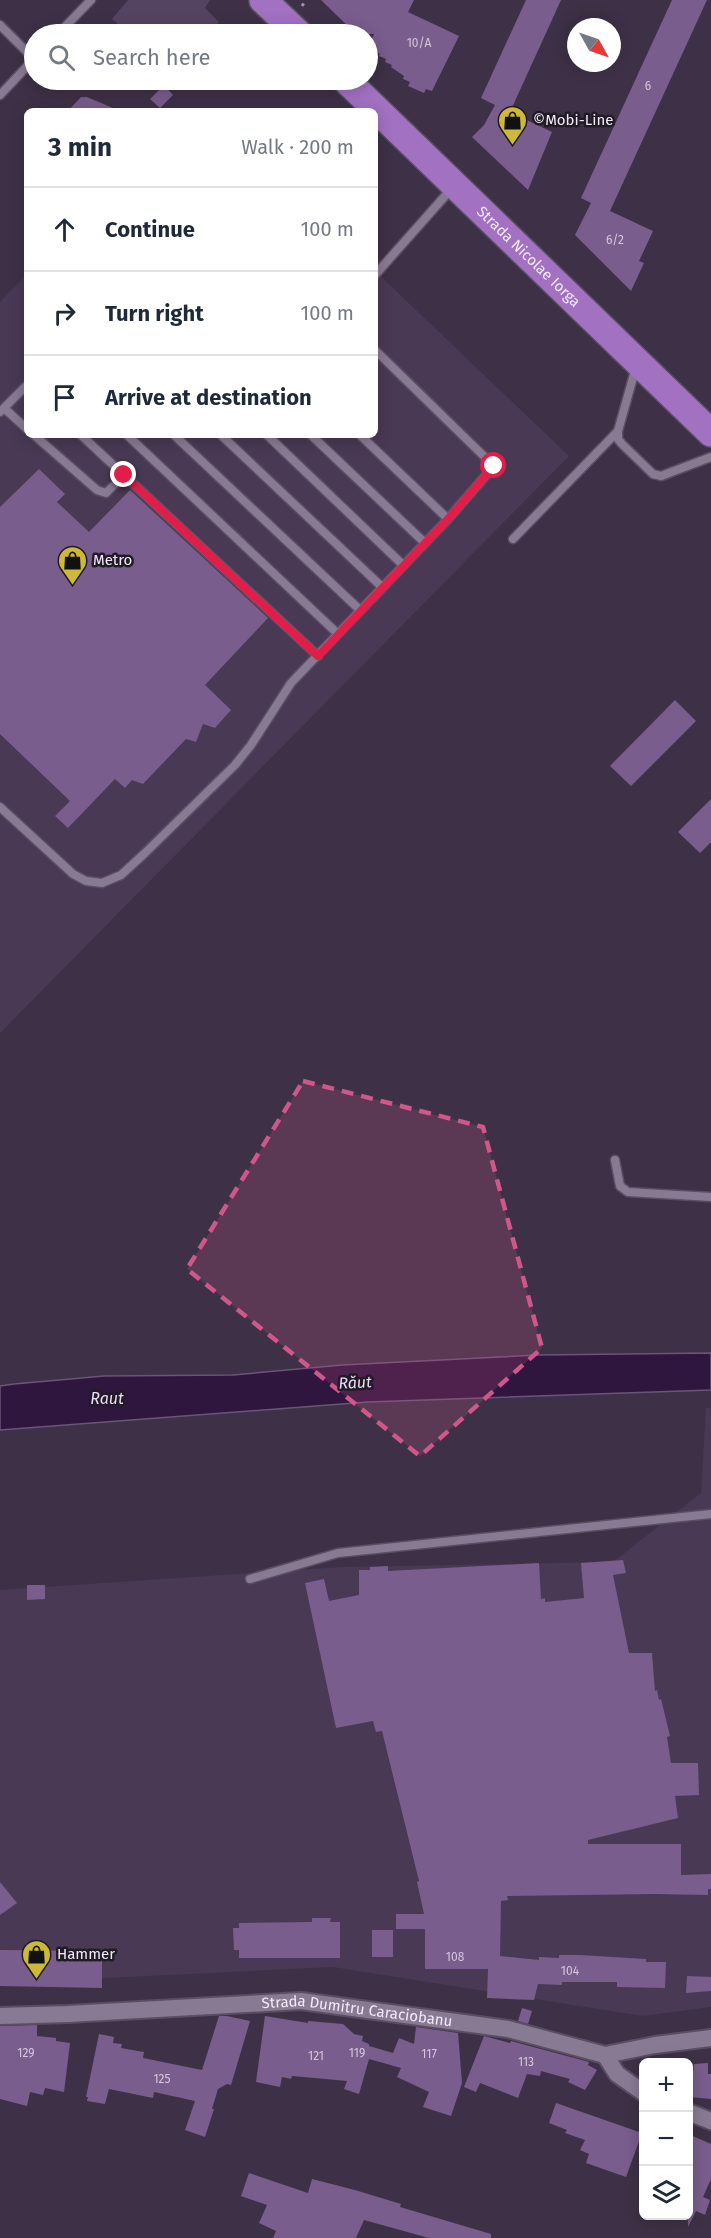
<!DOCTYPE html>
<html lang="en">
<head>
<meta charset="utf-8">
<style>
	:root { --surface:#fff; --page:#f2f2f3; --text:#1f2937; --muted:#747a83; --line:#e0e1e3 }
	body { margin:0; font-family:"Fira Sans",sans-serif; background:var(--page); color:var(--text) }
	.controls { position:absolute; right:18px; bottom:18px; display:grid; overflow:hidden; border-radius:9px; box-shadow:0 3px 15px #0003 }
	.controls button { width:54px; height:54px; display:grid; place-items:center; padding:0; border:0; border-bottom:2px solid var(--line); background:var(--surface); color:var(--text); font:30px sans-serif }
	.compass { position:absolute; left:567px; top:18px; width:54px; height:54px; border-radius:50%; background:var(--surface); box-shadow:0 3px 15px #0003; rotate:130deg }
	.stop { position:absolute; width:18px; height:18px; margin:-14px; border:4px solid #e11d48; border-radius:50%; background:#fff }
	.stop.end { background:#e11d48; border-color:#fff; box-shadow:0 2px 6px #0008 }
	.list { margin:0; padding:0; list-style:none }
	h2 { display:flex; justify-content:space-between; align-items:center; height:78px; margin:0; padding:0 24px; font-size:26px }
	h2 small { font-size:20px; font-weight:400; color:var(--muted) }
	.list li { display:grid; grid-template-columns:39px 1fr auto; gap:18px; align-items:center; box-sizing:border-box; height:84px; padding:0 24px; border-top:2px solid var(--line) }
	.list b { display:block; font-size:22px; white-space:nowrap }
	.list em { font-size:20px; font-style:normal; color:var(--muted) }
	.icon { flex:none; width:33px; height:33px; fill:none; stroke:currentColor; stroke-width:2; stroke-linecap:round; stroke-linejoin:round }
	.map { position:relative; flex:none; width:711px; height:2238px; overflow:hidden }
	.search { position:absolute; background:var(--surface); box-shadow:0 3px 15px #0003; left:24px; top:24px; width:354px; height:66px; display:flex; align-items:center; gap:15px; box-sizing:border-box; padding:0 21px; border-radius:33px; color:var(--muted); font-size:22px }
	.panel { position:absolute; background:var(--surface); box-shadow:0 3px 15px #0003; left:24px; top:108px; width:354px; height:330px; border-radius:9px }
	.map>svg:first-child { display:block }
	.built { fill:#493954 }
	.green { fill:#554362 }
	.water { fill:#2f163f; stroke:#6a5576; stroke-width:1.5 }
	.building { fill:#795d8d }
	.lines { fill:none; stroke-linecap:round; stroke-linejoin:round }
	.lane-casing { stroke:#5a4e62; stroke-width:11 }
	.street-casing { stroke:#5a4e62; stroke-width:20 }
	.primary-casing { stroke:#5a4e62; stroke-width:30 }
	.path { stroke:#a196a8; stroke-width:3; stroke-dasharray:3 4.5; stroke-linecap:butt }
	.lane { stroke:#897a94; stroke-width:8 }
	.street { stroke:#897a94; stroke-width:16 }
	.primary { stroke:#a271c2; stroke-width:27 }
	.route { stroke:#e11d48; stroke-width:8 }
	.marked { fill:#d0578a; fill-opacity:0.2; stroke:#d0578a; stroke-width:4.5; stroke-dasharray:12 8; stroke-linejoin:round }
	.labels { text-anchor:middle; stroke-width:5; stroke-linejoin:round; paint-order:stroke }
	.number-label { font-size:12px; fill:#d4c6dd }
	.poi-label { font-size:15px; fill:#f2e9f8; stroke:#211b26; text-anchor:start }
	.street-label { font-size:15px; fill:#f2e9f8; stroke:#211b26 }
	.water-label { font-size:16px; font-style:italic; fill:#eddcf9; stroke:#211b26 }
</style>
</head>
<body>
<div class="map">
<svg width="711" height="2238" viewBox="0 0 711 2238">
	<rect width="100%" height="100%" fill="#3e3147"/>
	<path class="built" d="M375,271L569,456L0,1033V302L27,274V435H375Z
		M706,1408H711V2007L643,2016L333,1967L0,1983V1590L341,1567L613,1562L701,1493Z"/>
	<path class="green" d="M128,0H210L205,8L219,22L207,34H129L112,19Z"/>
	<path class="water" d="M711,1353V1390L368,1402L0,1430V1386L14,1384L104,1376L233,1375L342,1365L539,1355Z"/>
	<path class="building" d="M321,0H414L408,12L459,36L432,91L426,89L424,93L408,86L410,82L403,79L404,76L391,67L392,65L385,62L386,59L379,56L380,54L369,46L374,34H356Z
		M526,0H561L510,112L552,132L528,190L472,137L484,125L495,105L481,98Z
		M672,0H707L610,211L653,231L639,261L644,263L631,291L575,235L591,203L581,198Z
		M164,85L173,95L160,108L150,99Z
		M81,97H87L120,111H68Z
		M39,469L65,494L57,502L89,532L130,490L268,618L205,685L231,710L215,728L203,724L196,742L186,739L143,784L132,780L125,788L115,779L68,828L55,816L70,801L0,734V507Z
		M675,700L696,721L631,786L610,766Z
		M711,799V842L700,853L678,832Z
		M623,1560L626,1573L613,1575L629,1653H652L655,1691L657,1690L659,1700L661,1699L670,1736L667,1737L671,1763H698L699,1795L675,1796L678,1818L588,1840V1844H681V1875L711,1874V1889H708V1895L655,1894L507,1896L508,1900L501,1901L500,1956L539,1960V1957L559,1958V1955H580L646,1959V1962H666L665,1988L617,1987V1982H562V1985L538,1984L534,2000L487,1998L488,1969H425V1929H396V1914H424L417,1882L419,1881L382,1731L376,1732L373,1721L336,1728L305,1583L324,1579L329,1601L359,1595V1570H370V1567L388,1566V1571L539,1563L541,1599L545,1598V1602L584,1598L581,1563Z
		M27,1585H45V1599L27,1600Z
		M0,1882L17,1903L0,1915Z
		M312,1918H331L330,1922H340V1958H239V1950H234L233,1928H239V1923L312,1922Z
		M372,1930H393V1957H372Z
		M0,1950L102,1951V1988L0,1986Z
		M687,1976L711,1977V1991L686,1993Z
		M522,2008L532,2011L528,2024L518,2021Z
		M219,2016H227L250,2021L231,2085L227,2084L218,2089L212,2109H214L205,2137L185,2130L195,2101L154,2092L153,2098L109,2089L105,2104L87,2101L88,2097H86L99,2034L114,2037L113,2043L122,2044L121,2048L144,2052L143,2058L202,2070Z
		M265,2016L308,2023V2021L343,2024L354,2034L363,2036L362,2041L369,2044V2046L393,2053L399,2038L414,2044L416,2027L458,2033L462,2083L451,2116L423,2107L429,2092L397,2077L401,2068L369,2059L359,2094L344,2089L347,2081L292,2076L291,2079L282,2077L280,2087L256,2082Z
		M37,2025V2036L56,2038V2041L70,2043L64,2092L45,2088L43,2095L30,2092L27,2106L0,2099V2026Z
		M484,2036L510,2043L511,2041L589,2062L588,2065L597,2070L585,2090L568,2082L570,2079L541,2071L540,2076L527,2074L518,2098L480,2083L476,2092L464,2087Z
		M708,2063V2074H711V2099L690,2097L694,2064Z
		M556,2103L642,2133L626,2177L586,2163L589,2154L580,2150L585,2140L565,2133L567,2130L549,2123Z
		M688,2134L711,2144V2179L703,2197L710,2200L705,2215L696,2211L688,2227Z
		M249,2173L308,2193L312,2179L355,2190L401,2204L400,2207L491,2234V2238H429L364,2220L356,2238H273L276,2231L259,2223L267,2205L241,2196Z"/>
	<g class="lines">
		<defs>
			<path id="lane" d="M0,25L34,59
				M58,34L91,0
				M0,95L34,59
				M375,275L453,187
				M636,367L618,431V439L622,444L653,474L661,476L711,457
				M4,408L27,429
				M0,412L27,385
				M34,435L97,490L106,493L124,475
				M81,435L318,656
				M127,435L338,634
				M174,435L360,610
				M221,435L382,587
				M267,435L403,565
				M311,435L425,543
				M360,435L448,519
				M513,539L618,431
				M0,807L73,874L86,881L102,883L121,875L145,853L235,765L251,745L291,683L448,519L494,466L375,350
				M615,1160L620,1186L628,1192L711,1197
				M250,1579L338,1553L711,1514"/>
			<g id="street">
				<path id="s1" d="M0,2016L68,2014L301,2001L508,2029L605,2055L655,2045L711,2038"/>
				<path d="M605,2055L617,2074L644,2093"/>
				<path d="M688,2112L711,2121"/>
			</g>
			<g id="primary">
				<path d="M263,0L299,34"/>
				<path id="s2" d="M346,80L711,433"/>
			</g>
		</defs>
		<use href="#lane" class="lane-casing"/>
		<use href="#street" class="street-casing"/>
		<use href="#primary" class="primary-casing"/>
		<path class="path" d="M302,6L306,0"/>
		<use href="#lane" class="lane"/>
		<use href="#street" class="street"/>
		<use href="#primary" class="primary"/>
	</g>
	<g class="lines">
		<path class="route" d="M124,475L318,656L448,519L494,466"/>
	</g>
	<path class="marked" d="M303,1081L483,1127L542,1348L420,1456L187,1269Z"/>
	<defs>
		<symbol id="shop-pin" viewBox="-11 -11 22 30"><path d="M0 17L-7.5 6A9.5 9.5 0 1 1 7.5 6Z" fill="#ccb939" stroke="#211b26"/><path d="M-5-2.5h2.3a2.7 3.5 0 0 1 5.4 0H5L5.5 6h-11ZM-1.5-2.5h3a1.5 2.3 0 0 0-3 0Z" fill="#111"/></symbol>
	</defs>
	<g fill-rule="evenodd">
		<use href="#shop-pin" x="496" y="104" width="33" height="45"/>
		<use href="#shop-pin" x="56" y="544" width="33" height="45"/>
		<use href="#shop-pin" x="20" y="1938" width="33" height="45"/>
	</g>
	<g class="labels">
		<g class="number-label">
			<text x="419" y="47">10/A</text>
			<text x="648" y="90">6</text>
			<text x="615" y="244">6/2</text>
			<text x="455" y="1961">108</text>
			<text x="570" y="1975">104</text>
			<text x="26" y="2057">129</text>
			<text x="357" y="2057">119</text>
			<text x="429" y="2058">117</text>
			<text x="316" y="2060">121</text>
			<text x="526" y="2066">113</text>
			<text x="162" y="2083">125</text>
		</g>
		<g class="poi-label">
			<text x="533" y="125">©Mobi-Line</text>
			<text x="93" y="565">Metro</text>
			<text x="57" y="1959">Hammer</text>
		</g>
		<g class="street-label">
			<text dy="5" stroke="none"><textPath href="#s2" startOffset="254">Strada Nicolae Iorga</textPath></text>
			<text dy="5" stroke="none"><textPath href="#s1" startOffset="358">Strada Dumitru Caraciobanu</textPath></text>
		</g>
		<g class="water-label">
			<text transform="translate(355 1382) rotate(-3)" y="6">Răut</text>
			<text x="107" y="1404">Raut</text>
		</g>
	</g>
</svg>
<div class="controls">
<button>+</button>
<button>−</button>
<button><svg class="icon" aria-label="layers" viewBox="0 0 24 24"><path d="M12 4l9 5-9 5-9-5zM3 14l9 5 9-5"/></svg></button>
</div>
<svg class="compass" viewBox="-18 -18 36 36"><path d="M0-13l5 13h-10z" fill="#e53935"/><path d="M0 13l5-13h-10z" fill="#747a83"/></svg>
<div class="stop" style="left:494px;top:466px"></div>
<div class="stop end" style="left:124px;top:475px"></div>
<div class="search"><svg class="icon" aria-label="search" viewBox="0 0 24 24"><circle cx="10" cy="10" r="6"/><path d="M15 15l6 6"/></svg>Search here</div>
<section class="panel">
<h2>3 min<small>Walk · 200 m</small></h2>
<ul class="list">
<li><svg class="icon" aria-label="ahead" viewBox="0 0 24 24"><path d="M12 20V5M6 11l6-6 6 6"/></svg><div><b>Continue</b></div><em>100 m</em></li>
<li><svg class="icon" aria-label="right" viewBox="0 0 24 24"><path d="M7 20v-9h11M14 6l5 5-5 5"/></svg><div><b>Turn right</b></div><em>100 m</em></li>
<li><svg class="icon" aria-label="arrive" viewBox="0 0 24 24"><path d="M6 21V4h12l-3 4 3 4H6"/></svg><div><b>Arrive at destination</b></div></li>
</ul>
</section>
</div>
</body>
</html>
